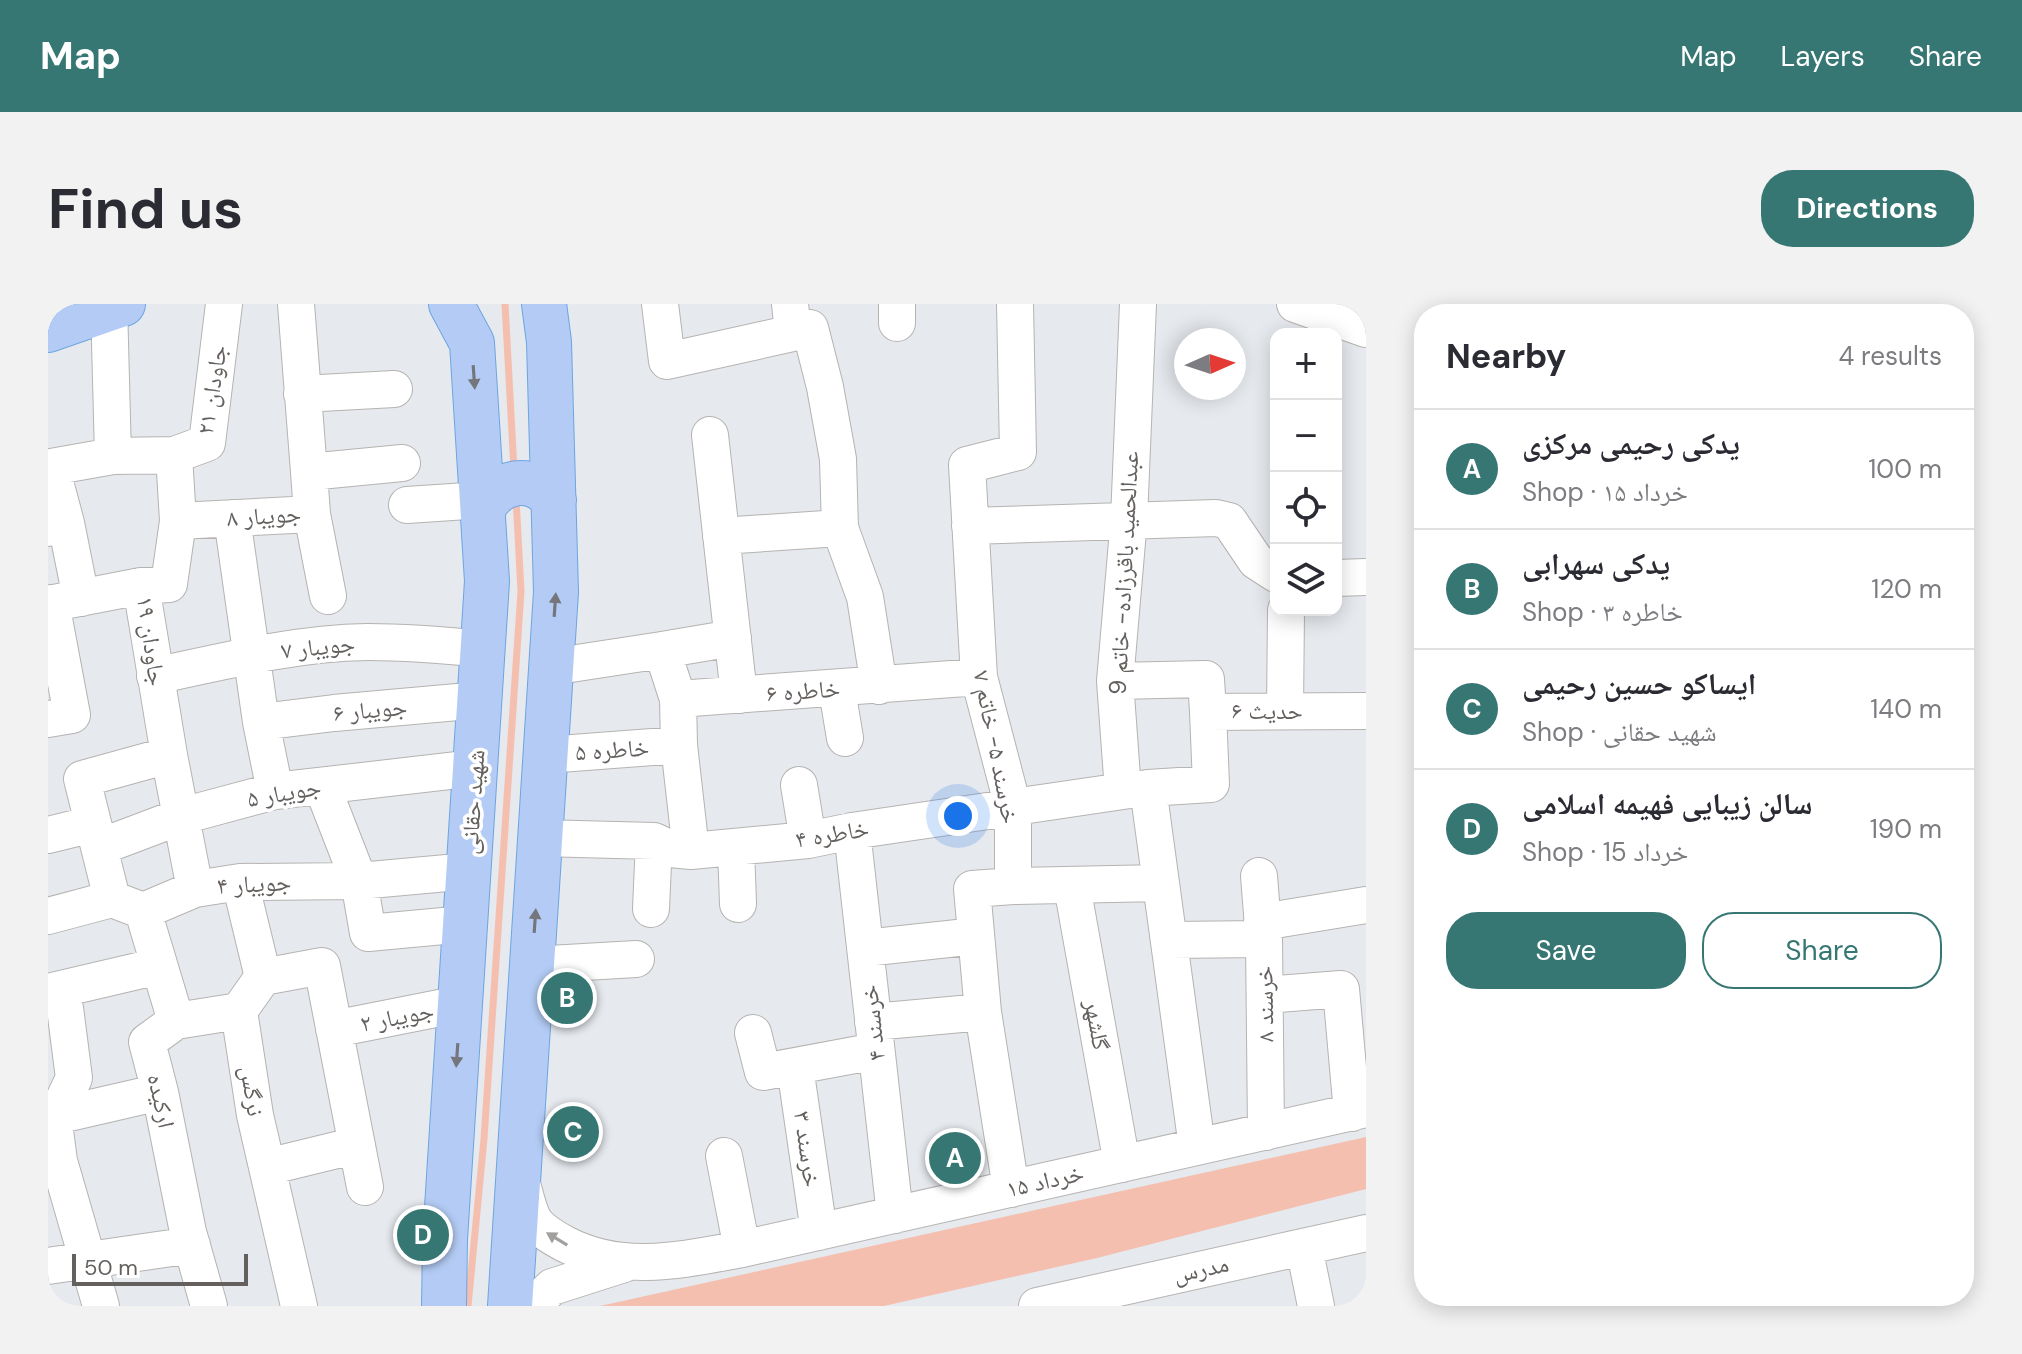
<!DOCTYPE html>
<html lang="en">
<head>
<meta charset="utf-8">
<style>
	:root { --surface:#fff; --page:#f2f2f3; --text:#2b2b33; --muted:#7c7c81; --line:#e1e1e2; --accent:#377773 }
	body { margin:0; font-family:"DM Sans","Noto Naskh Arabic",sans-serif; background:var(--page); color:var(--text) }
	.controls { position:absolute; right:24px; top:24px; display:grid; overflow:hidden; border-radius:16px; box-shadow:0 4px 20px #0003 }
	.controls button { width:72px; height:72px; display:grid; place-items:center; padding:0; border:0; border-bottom:2px solid var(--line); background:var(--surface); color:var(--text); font:40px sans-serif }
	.compass { position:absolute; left:1126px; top:24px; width:72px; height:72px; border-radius:50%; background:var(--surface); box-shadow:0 4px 20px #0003; rotate:87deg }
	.scale { position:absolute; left:24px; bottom:20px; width:176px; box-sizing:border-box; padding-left:8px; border:4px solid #64605e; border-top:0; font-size:22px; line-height:28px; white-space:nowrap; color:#64605e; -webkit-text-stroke:6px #fff; paint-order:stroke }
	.you { position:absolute; left:910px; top:512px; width:28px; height:28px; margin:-20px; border:6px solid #fff; border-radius:50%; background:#1a73e8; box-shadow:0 0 0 12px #1a73e833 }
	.badge { display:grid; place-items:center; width:52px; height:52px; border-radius:50%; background:var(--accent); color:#fff; font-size:26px; font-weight:700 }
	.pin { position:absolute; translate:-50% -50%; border:4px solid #fff; box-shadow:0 2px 8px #0006 }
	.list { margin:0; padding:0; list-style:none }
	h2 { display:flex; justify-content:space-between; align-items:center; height:104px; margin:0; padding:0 32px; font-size:34px }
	h2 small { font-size:26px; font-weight:400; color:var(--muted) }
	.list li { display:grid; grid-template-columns:52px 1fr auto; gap:24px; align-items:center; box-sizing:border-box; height:120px; padding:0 32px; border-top:2px solid var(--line) }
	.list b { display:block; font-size:30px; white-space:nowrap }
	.list p { margin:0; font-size:26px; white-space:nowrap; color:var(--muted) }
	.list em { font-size:26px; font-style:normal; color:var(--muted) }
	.actions { display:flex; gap:16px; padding:24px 32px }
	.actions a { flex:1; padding:18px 0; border:2px solid var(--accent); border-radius:32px; text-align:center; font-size:28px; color:var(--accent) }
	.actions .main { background:var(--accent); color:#fff }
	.icon { flex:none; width:44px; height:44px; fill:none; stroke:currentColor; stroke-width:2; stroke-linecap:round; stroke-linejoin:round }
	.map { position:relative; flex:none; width:1318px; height:1002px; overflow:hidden; border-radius:32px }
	header { display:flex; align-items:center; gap:48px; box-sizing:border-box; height:112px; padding:0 40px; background:var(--accent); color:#fff }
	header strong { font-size:38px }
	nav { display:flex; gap:44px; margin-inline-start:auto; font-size:28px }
	.intro { display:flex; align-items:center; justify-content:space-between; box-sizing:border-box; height:192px; padding:0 48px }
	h1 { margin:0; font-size:56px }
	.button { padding:20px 36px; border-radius:32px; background:var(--accent); color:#fff; font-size:28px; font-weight:700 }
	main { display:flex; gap:48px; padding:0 48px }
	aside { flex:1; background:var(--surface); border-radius:32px; box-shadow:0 4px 20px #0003 }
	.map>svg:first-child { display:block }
	.water { fill:#f5bfaf }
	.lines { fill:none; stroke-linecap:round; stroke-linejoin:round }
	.stream { stroke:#f5bfaf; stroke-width:7 }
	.minor-casing { stroke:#b6b3b1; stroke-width:38 }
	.major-casing { stroke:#6ca5e1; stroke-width:46 }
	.minor { stroke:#fff; stroke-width:36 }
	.major { stroke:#b4ccf5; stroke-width:44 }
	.oneway { fill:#74767c }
	.oneway2 { fill:#a2a09e }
	.labels { text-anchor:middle; stroke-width:7; stroke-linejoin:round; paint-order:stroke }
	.street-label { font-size:24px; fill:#64605e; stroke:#fff }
</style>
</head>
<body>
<header>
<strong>Map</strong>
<nav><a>Map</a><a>Layers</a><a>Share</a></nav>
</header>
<div class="intro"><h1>Find us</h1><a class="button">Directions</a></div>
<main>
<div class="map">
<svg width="1318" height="1002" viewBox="0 0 1318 1002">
	<rect width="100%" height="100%" fill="#e6e9ee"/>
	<path class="water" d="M1318,833V885L1049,954L836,1002H552Z"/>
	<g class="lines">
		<path class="stream" d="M457,0L466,166
			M420,1002L436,835L473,287L468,194"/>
		<defs>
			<path id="minor" d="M61,0L65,152L126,151L130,217L121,280L93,282L121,451L147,585
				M248,0L261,168
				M612,0L619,57L745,29L742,0
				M1090,0L1081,215L1067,377L1075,487L1100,484L1149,843
				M1247,0L1318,25
				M849,19V0
				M254,90L346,85
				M662,131L691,391
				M126,151L159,139L176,0
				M359,201L434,196
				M264,210L280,292
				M184,214L213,418L227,487
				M130,217L264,210L261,168L354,159
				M18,219L33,294
				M922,222L1168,214L1181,217L1208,257L1228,270
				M0,224L18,219L3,163L65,152
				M792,224L817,293L831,382
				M673,232L792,224L790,155L777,83L762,24L745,29
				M1288,274L1318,273
				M0,300L93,282
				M614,346L685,334
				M503,363L614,346L630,395L931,373
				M107,372C176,357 248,339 319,338C358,338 396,341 435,345
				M1067,377L1158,375L1160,408
				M789,386L797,434
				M630,395L631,441L643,547
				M1237,407L1238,306
				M0,415L24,411L3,299
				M213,418L286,409L432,396
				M498,451L631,441
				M751,481L760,536
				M274,482L311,577L320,629L417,620
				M1100,484L1163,480L1160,408L1318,407
				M804,527L847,911
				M0,531L45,520
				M492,534L606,537L623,545L643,547L760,536L804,527L1075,487
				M52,543L134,512L227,487L427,464
				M688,543L690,600
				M1211,572L1216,635L1218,828
				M192,578L215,673L191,707L207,811L251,1002
				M965,582L1113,579
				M1024,582L1074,860
				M64,595L34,475L121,451
				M603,605L606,537
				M95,607L128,717L99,738L112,788L140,928L161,1002
				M0,612L64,595L95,607L147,585L192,578L311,577L421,567
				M1214,618L1318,601
				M1121,636L1216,635
				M817,644L928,632
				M484,661L588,655
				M215,673L274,662L317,883
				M0,688L111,662
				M0,690L17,704L26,774L8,812L7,827L11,857L53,1002
				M1217,691L1293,685L1304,809
				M128,717L191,707
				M825,718L935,708
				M286,725L412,700
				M705,729L715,768L828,747
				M747,763L771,928
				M8,812L112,788
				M676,852L694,945
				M219,863L309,841
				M473,876C477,889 480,907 487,918C495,928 506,934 517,940C575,970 633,956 694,945L1318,805
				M963,885L935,708L924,585L965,582V503L931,373L919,161L970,148L967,0
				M1256,943L1268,1002
				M0,962L144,941
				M484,1002L504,983L576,960
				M989,1002L1318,929"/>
			<path id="major" d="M0,26L75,0
				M435,204C451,176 483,169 506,196
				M396,1002L397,935L439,277L424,39L403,0
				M462,1002L508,288L501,38L496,0"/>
		</defs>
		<use href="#minor" class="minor-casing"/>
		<use href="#major" class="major-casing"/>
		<use href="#minor" class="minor"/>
		<use href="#major" class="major"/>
	</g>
	<defs><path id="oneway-solid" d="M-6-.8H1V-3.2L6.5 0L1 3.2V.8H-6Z" transform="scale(2)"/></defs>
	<g class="oneway">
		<use href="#oneway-solid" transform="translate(426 73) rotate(86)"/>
		<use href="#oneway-solid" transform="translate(507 301) rotate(-86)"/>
		<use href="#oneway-solid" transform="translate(487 617) rotate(-86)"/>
		<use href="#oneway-solid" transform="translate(409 751) rotate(94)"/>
	</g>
	<use class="oneway2" href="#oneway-solid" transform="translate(509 935) rotate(-149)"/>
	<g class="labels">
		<g class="street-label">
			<text transform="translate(164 86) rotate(-81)" y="8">جاودان ۲۱</text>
			<text transform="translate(216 212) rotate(-4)" y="8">جویبار ۸</text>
			<text transform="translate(1076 269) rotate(-87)" y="8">عبدالحمید باقرزاده- خاتم 9</text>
			<text transform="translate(103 337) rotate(82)" y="8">جاودان ۱۹</text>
			<text transform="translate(270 343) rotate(-6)" y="8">جویبار ۷</text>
			<text transform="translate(755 387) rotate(-4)" y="8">خاطره ۶</text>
			<text transform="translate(322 406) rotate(-5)" y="8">جویبار ۶</text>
			<text x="1219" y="415">حدیث ۶</text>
			<text transform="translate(948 443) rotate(79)" y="8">خرسند ۵- خاتم ۷</text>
			<text transform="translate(564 446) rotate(-4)" y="8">خاطره ۵</text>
			<text transform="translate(236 489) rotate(-10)" y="8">جویبار ۵</text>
			<text transform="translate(425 498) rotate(-86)" y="8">شهید حقانی</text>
			<text transform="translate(784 530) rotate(-9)" y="8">خاطره ۴</text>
			<text transform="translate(206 580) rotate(-3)" y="8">جویبار ۴</text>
			<text transform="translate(1217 700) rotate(-91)" y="8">خرسند ۸</text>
			<text transform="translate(349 713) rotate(-11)" y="8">جویبار ۲</text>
			<text transform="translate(825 719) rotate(-96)" y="8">خرسند ۴</text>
			<text transform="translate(1049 721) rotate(80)" y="8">گلشهر</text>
			<text transform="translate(204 787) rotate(81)" y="8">نرگس</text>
			<text transform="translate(113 797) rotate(78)" y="8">ارکیده</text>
			<text transform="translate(759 845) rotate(82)" y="8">خرسند ۳</text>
			<text transform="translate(997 877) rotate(-13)" y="8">۱۵ خرداد</text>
			<text transform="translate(1153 965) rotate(-12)" y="8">مدرس</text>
		</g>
	</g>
</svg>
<div class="controls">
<button>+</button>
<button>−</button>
<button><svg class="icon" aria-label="locate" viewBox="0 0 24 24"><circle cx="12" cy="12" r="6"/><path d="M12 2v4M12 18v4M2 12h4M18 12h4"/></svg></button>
<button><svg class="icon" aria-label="layers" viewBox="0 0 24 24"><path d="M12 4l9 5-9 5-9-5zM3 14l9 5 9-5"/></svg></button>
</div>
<svg class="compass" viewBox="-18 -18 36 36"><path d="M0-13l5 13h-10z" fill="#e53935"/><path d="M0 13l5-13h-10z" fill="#7c7c81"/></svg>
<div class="scale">50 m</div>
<div class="you"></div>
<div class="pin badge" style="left:907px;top:854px">A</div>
<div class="pin badge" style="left:519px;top:694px">B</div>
<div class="pin badge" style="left:525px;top:828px">C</div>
<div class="pin badge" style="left:375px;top:931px">D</div>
</div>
<aside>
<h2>Nearby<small>4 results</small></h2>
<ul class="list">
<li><span class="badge">A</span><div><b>یدکی رحیمی مرکزی</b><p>Shop · ۱۵ خرداد</p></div><em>100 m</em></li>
<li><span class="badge">B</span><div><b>یدکی سهرابی</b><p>Shop · خاطره ۳</p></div><em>120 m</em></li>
<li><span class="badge">C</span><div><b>ایساکو حسین رحیمی</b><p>Shop · شهید حقانی</p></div><em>140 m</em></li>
<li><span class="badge">D</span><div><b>سالن زیبایی فهیمه اسلامی</b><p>Shop · 15 خرداد</p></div><em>190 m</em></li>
</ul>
<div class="actions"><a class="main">Save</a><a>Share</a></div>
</aside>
</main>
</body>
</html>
